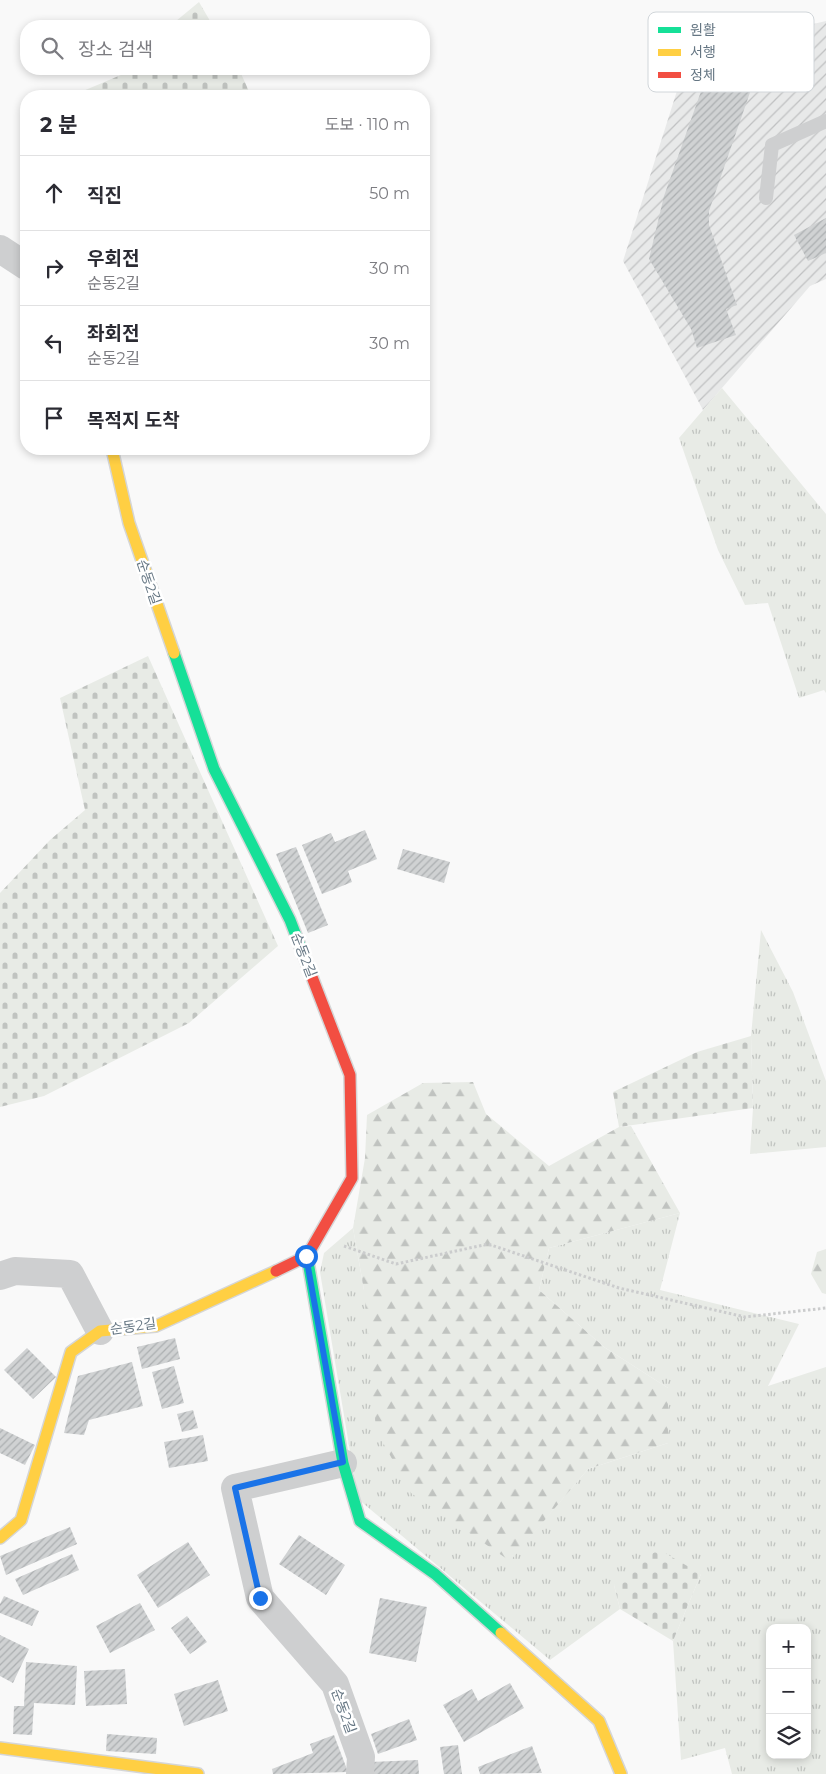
<!DOCTYPE html>
<html lang="ko">
<head>
<meta charset="utf-8">
<style>
	:root { --surface:#fff; --page:#f7f7f7; --text:#2b2b33; --muted:#7c7c81; --line:#e1e1e2 }
	body { margin:0; font-family:Montserrat,"Noto Sans KR",sans-serif; background:var(--page); color:var(--text) }
	.controls { position:absolute; right:15px; bottom:15px; display:grid; overflow:hidden; border-radius:10px; box-shadow:0 2px 8px #0003 }
	.controls button { width:45px; height:45px; display:grid; place-items:center; padding:0; border:0; border-bottom:1px solid var(--line); background:var(--surface); color:var(--text); font:25px sans-serif }
	.stop { position:absolute; width:15px; height:15px; margin:-11px; border:4px solid #1a73e8; border-radius:50%; background:#fff }
	.stop.end { background:#1a73e8; border-color:#fff; box-shadow:0 1px 5px #0008 }
	.list { margin:0; padding:0; list-style:none }
	h2 { display:flex; justify-content:space-between; align-items:center; height:65px; margin:0; padding:0 20px; font-size:21px }
	h2 small { font-size:16px; font-weight:400; color:var(--muted) }
	.list li { display:grid; grid-template-columns:32px 1fr auto; gap:15px; align-items:center; box-sizing:border-box; height:75px; padding:0 20px; border-top:1px solid var(--line) }
	.list b { display:block; font-size:19px; white-space:nowrap }
	.list p { margin:0; font-size:16px; white-space:nowrap; color:var(--muted) }
	.list em { font-size:16px; font-style:normal; color:var(--muted) }
	.icon { flex:none; width:28px; height:28px; fill:none; stroke:currentColor; stroke-width:2; stroke-linecap:round; stroke-linejoin:round }
	.map { position:relative; flex:none; width:826px; height:1774px; overflow:hidden }
	.search { position:absolute; background:var(--surface); box-shadow:0 2px 8px #0003; left:20px; top:20px; width:410px; height:55px; display:flex; align-items:center; gap:12px; box-sizing:border-box; padding:0 18px; border-radius:20px; color:var(--muted); font-size:19px }
	.panel { position:absolute; background:var(--surface); box-shadow:0 2px 8px #0003; left:20px; top:90px; width:410px; height:365px; border-radius:20px }
	.map>svg:first-child { display:block }
	.industrial { fill:url(#industrial-furrows) }
	.grass { fill:url(#grass-tufts); fill-rule:evenodd }
	.forest { fill:url(#forest-firs) }
	.cemetery { fill:url(#cemetery-stones) }
	.building { fill:url(#building-hatch) }
	.lines { fill:none; stroke-linecap:round; stroke-linejoin:round }
	.fast-casing { stroke:#d5d6d7; stroke-width:14 }
	.slow-casing { stroke:#d5d6d7; stroke-width:14 }
	.jam-casing { stroke:#d5d6d7; stroke-width:14 }
	.path { stroke:#cbcccd; stroke-width:3; stroke-dasharray:2.5 2.5; stroke-linecap:butt }
	.lane { stroke:#cecfd0; stroke-width:14 }
	.street { stroke:#cecfd0; stroke-width:28 }
	.fast { stroke:#16e098; stroke-width:11 }
	.slow { stroke:#ffcf43; stroke-width:11 }
	.jam { stroke:#f24e42; stroke-width:11 }
	.route { stroke:#1a73e8; stroke-width:6 }
	.labels { text-anchor:middle; stroke-width:5; stroke-linejoin:round; paint-order:stroke }
	.street-label { font-size:14px; fill:#657683; stroke:#fff }
	.key { fill:#fff; stroke:#d1d6da; stroke-width:1 }
	.key-label { font-size:14px; fill:#657683 }
</style>
</head>
<body>
<div class="map">
<svg width="826" height="1774" viewBox="0 0 826 1774">
	<defs>
		<pattern id="industrial-furrows" width="10" height="10" patternUnits="userSpaceOnUse" patternTransform="scale(1.25)"><rect width="10" height="10" fill="#e8e9e9"/><path d="M-1 1l2-2M0 10L10 0M9 11l2-2" fill="none" stroke="#c0c1c2"/></pattern>
		<pattern id="grass-tufts" width="24" height="20" patternUnits="userSpaceOnUse" patternTransform="scale(1.25)"><rect width="24" height="20" fill="#e8ebe6"/><path d="M3 7l-1-3M5 7V3M7 7l1-3M15 17l-1-3M17 17v-4M19 17l1-3" fill="none" stroke="#c0c3c0"/></pattern>
		<pattern id="forest-firs" width="22" height="20" patternUnits="userSpaceOnUse" patternTransform="scale(1.25)"><rect width="22" height="20" fill="#e8ebe6"/><path d="M5 1l3.5 6h-7zM16 11l3.5 6h-7z" fill="#c0c3c0"/></pattern>
		<pattern id="cemetery-stones" width="16" height="16" patternUnits="userSpaceOnUse" patternTransform="scale(1.25)"><rect width="16" height="16" fill="#e8ebe6"/><path d="M2 7V4a2 2 0 0 1 4 0v3zM10 15v-3a2 2 0 0 1 4 0v3z" fill="#c0c3c0"/></pattern>
		<pattern id="building-hatch" width="6" height="6" patternUnits="userSpaceOnUse" patternTransform="scale(1.25)"><rect width="6" height="6" fill="#d0d2d3"/><path d="M-1 1l2-2M0 6l6-6M5 7l2-2" fill="none" stroke="#acafb1"/></pattern>
	</defs>
	<rect width="100%" height="100%" fill="#f9f9f9"/>
	<path class="industrial" d="M826,21V279L810,286L703,410L623,261L689,53Z"/>
	<path class="grass" d="M722,388L826,514V693L824,690L799,698L768,603L745,605L718,550L679,438Z
		M761,930L793,992L826,1081V1147L750,1154L753,1108L751,1036Z
		M680,1213L660,1290L799,1324L768,1386L826,1367V1774H732L725,1748L681,1760L673,1641L701,1574L614,1585L620,1609L550,1660L358,1499L320,1272L324,1253L353,1228L364,1290L510,1560L588,1469L668,1443V1388L604,1347L539,1290L549,1248ZM770,1628H807V1755H770Z"/>
	<path class="forest" d="M473,1082L486,1114L549,1166L619,1127L631,1126L680,1213L549,1248L539,1290L604,1347L668,1388V1443L588,1469L510,1561L411,1493L376,1430L364,1290L353,1228L365,1158L367,1115L423,1083Z
		M826,1249V1294L822,1293L811,1274L817,1252Z"/>
	<path class="cemetery" d="M199,2L213,26H170Z
		M135,69H239L251,96H76V94Z
		M148,656L278,946L189,1023L44,1096L0,1107V893L50,840L85,810L60,698Z
		M751,1036L753,1108L619,1127L613,1092L697,1052Z
		M658,1549L701,1574L673,1641L620,1609L614,1585Z"/>
	<path class="building" d="M711,63L755,78L709,211V225L737,305L726,309L736,335L697,348L691,329L649,259L664,196Z
		M826,218V253L808,261L794,235Z
		M365,830L377,859L348,871L352,882L322,894L302,845L331,833L335,842Z
		M296,847L328,925L308,933L276,854Z
		M403,849L450,862L444,883L397,869Z
		M175,1338L180,1359L142,1369L137,1347Z
		M27,1348L56,1377L33,1399L4,1370Z
		M132,1362L143,1406L89,1420L84,1435L64,1433L78,1376Z
		M174,1366L184,1403L162,1409L152,1372Z
		M193,1410L198,1428L182,1432L177,1414Z
		M0,1428L35,1445L25,1465L0,1453Z
		M203,1435L208,1461L169,1468L164,1442Z
		M70,1527L77,1544L6,1575L0,1556Z
		M299,1535L345,1565L326,1595L279,1564Z
		M188,1542L210,1575L158,1608L137,1575Z
		M72,1554L79,1570L23,1595L15,1579Z
		M4,1596L39,1611L32,1626L0,1613V1604Z
		M380,1598L427,1607L416,1662L369,1653Z
		M140,1603L155,1630L110,1653L96,1626Z
		M187,1616L207,1642L190,1654L171,1628Z
		M0,1635L29,1649L13,1683L0,1676Z
		M26,1662L77,1666L75,1705L34,1703L32,1735L13,1734L14,1706H24Z
		M125,1669L127,1704L86,1706L84,1671Z
		M218,1680L228,1711L184,1726L174,1694Z
		M510,1683L524,1708L464,1742L443,1705L472,1689L478,1701Z
		M409,1719L417,1740L378,1754L371,1734Z
		M107,1734L157,1738L156,1754L106,1751Z
		M334,1735L348,1772L273,1774L272,1769L313,1753L310,1744Z
		M458,1745L462,1774H444L440,1747Z
		M532,1746L542,1773L480,1774L478,1767Z
		M418,1760L419,1774H370V1762Z"/>
	<g class="lines">
		<defs>
			<path id="fast" d="M174,653L214,769L290,920L307,964
				M307,1256L343,1463L360,1521L435,1574L501,1633"/>
			<path id="slow" d="M112,449L129,523L174,653
				M0,1538L21,1520L71,1352L100,1331L156,1326L276,1271
				M501,1633L599,1721L621,1774
				M0,1748L198,1774"/>
			<path id="jam" d="M276,1271L307,1256L352,1178L350,1075L307,964"/>
		</defs>
		<use href="#fast" class="fast-casing"/>
		<use href="#slow" class="slow-casing"/>
		<use href="#jam" class="jam-casing"/>
		<path class="path" d="M344,1246L396,1264L488,1244L619,1288L745,1317L826,1308"/>
		<path class="lane" d="M766,198L772,145L826,121"/>
		<path class="street" d="M0,249L26,266
			M0,1276L15,1271L70,1274L100,1331
			M343,1463L235,1488L260,1598L335,1684L361,1757L360,1774"/>
		<use href="#fast" class="fast"/>
		<use href="#slow" class="slow"/>
		<use href="#jam" class="jam"/>
	</g>
	<g class="lines">
		<path class="route" d="M260,1598L235,1488L343,1462L306,1256"/>
	</g>
	<g class="labels">
		<g class="street-label">
			<text transform="translate(149 582) rotate(71)" y="5">순동2길</text>
			<text transform="translate(304 955) rotate(69)" y="5">순동2길</text>
			<text transform="translate(133 1326) rotate(-8)" y="5">순동2길</text>
			<text transform="translate(344 1711) rotate(70)" y="5">순동2길</text>
		</g>
	</g>
	<rect x="648" y="12" width="166" height="80" rx="8" class="key"/>
	<rect x="658" y="27" width="23" height="6" fill="#16e098"/>
	<rect x="658" y="49" width="23" height="7" fill="#ffcf43"/>
	<rect x="658" y="72" width="23" height="6" fill="#f24e42"/>
	<g class="key-label">
		<text x="690" y="35">원활</text>
		<text x="690" y="57">서행</text>
		<text x="690" y="80">정체</text>
	</g>
</svg>
<div class="controls">
<button>+</button>
<button>−</button>
<button><svg class="icon" aria-label="layers" viewBox="0 0 24 24"><path d="M12 4l9 5-9 5-9-5zM3 14l9 5 9-5"/></svg></button>
</div>
<div class="stop" style="left:306px;top:1256px"></div>
<div class="stop end" style="left:260px;top:1598px"></div>
<div class="search"><svg class="icon" aria-label="search" viewBox="0 0 24 24"><circle cx="10" cy="10" r="6"/><path d="M15 15l6 6"/></svg>장소 검색</div>
<section class="panel">
<h2>2 분<small>도보 · 110 m</small></h2>
<ul class="list">
<li><svg class="icon" aria-label="ahead" viewBox="0 0 24 24"><path d="M12 20V5M6 11l6-6 6 6"/></svg><div><b>직진</b></div><em>50 m</em></li>
<li><svg class="icon" aria-label="right" viewBox="0 0 24 24"><path d="M7 20v-9h11M14 6l5 5-5 5"/></svg><div><b>우회전</b><p>순동2길</p></div><em>30 m</em></li>
<li><svg class="icon" aria-label="left" viewBox="0 0 24 24"><path d="M17 20v-9H6M10 6l-5 5 5 5"/></svg><div><b>좌회전</b><p>순동2길</p></div><em>30 m</em></li>
<li><svg class="icon" aria-label="arrive" viewBox="0 0 24 24"><path d="M6 21V4h12l-3 4 3 4H6"/></svg><div><b>목적지 도착</b></div></li>
</ul>
</section>
</div>
</body>
</html>
